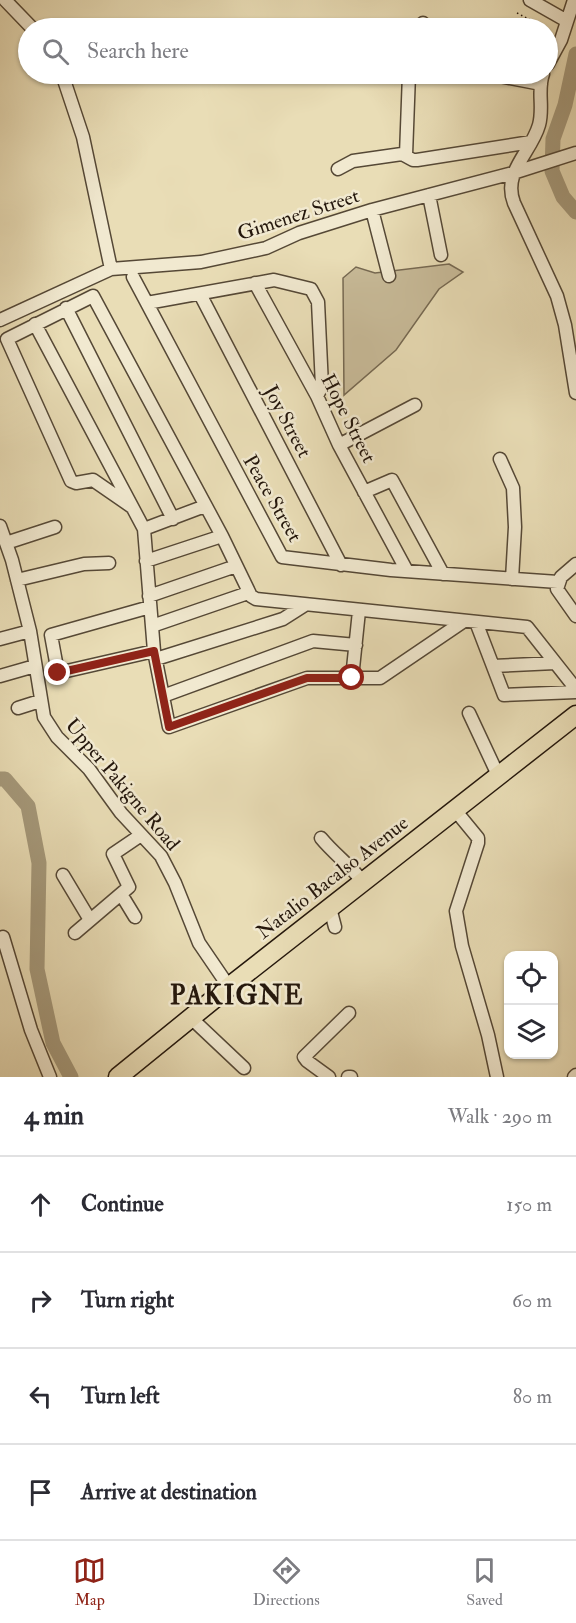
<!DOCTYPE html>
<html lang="en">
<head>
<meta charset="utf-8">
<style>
	:root { --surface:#fff; --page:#f7f7f7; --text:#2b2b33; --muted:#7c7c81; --line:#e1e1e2; --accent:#8f2418 }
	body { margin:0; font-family:"IM FELL Double Pica",serif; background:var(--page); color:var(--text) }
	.controls { position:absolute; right:18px; bottom:18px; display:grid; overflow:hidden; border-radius:12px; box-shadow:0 2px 4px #0004 }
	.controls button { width:54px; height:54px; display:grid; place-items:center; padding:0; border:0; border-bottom:2px solid var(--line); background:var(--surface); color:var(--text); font:30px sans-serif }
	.stop { position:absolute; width:18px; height:18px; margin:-14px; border:4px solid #8f2418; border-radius:50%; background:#fff }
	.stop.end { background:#8f2418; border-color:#fff; box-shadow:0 2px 6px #0008 }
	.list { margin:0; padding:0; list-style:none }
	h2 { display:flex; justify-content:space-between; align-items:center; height:78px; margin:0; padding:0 24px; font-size:26px }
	h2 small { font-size:20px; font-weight:400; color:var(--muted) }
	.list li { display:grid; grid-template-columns:39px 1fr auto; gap:18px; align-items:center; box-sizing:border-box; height:96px; padding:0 24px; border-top:2px solid var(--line) }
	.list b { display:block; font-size:22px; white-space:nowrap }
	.list em { font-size:20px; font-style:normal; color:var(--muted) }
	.icon { flex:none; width:33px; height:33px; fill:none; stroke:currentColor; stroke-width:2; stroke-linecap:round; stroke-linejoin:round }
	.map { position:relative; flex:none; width:576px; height:1077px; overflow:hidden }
	.search { position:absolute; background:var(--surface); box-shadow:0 2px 4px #0004; left:18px; right:18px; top:18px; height:66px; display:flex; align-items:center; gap:15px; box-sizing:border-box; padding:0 21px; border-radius:33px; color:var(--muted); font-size:22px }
	.sheet { height:462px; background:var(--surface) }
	nav { display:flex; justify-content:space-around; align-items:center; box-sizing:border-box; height:84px; border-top:2px solid var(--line); background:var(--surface); font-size:16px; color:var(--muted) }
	nav a { display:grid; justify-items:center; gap:3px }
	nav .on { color:var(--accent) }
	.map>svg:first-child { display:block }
	.green { fill:#c8bb99; stroke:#766952; stroke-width:1.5 }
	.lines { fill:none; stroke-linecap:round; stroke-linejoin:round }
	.river { stroke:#a69a7c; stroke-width:15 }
	.minor-casing { stroke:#554836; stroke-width:15 }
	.highway-casing { stroke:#24170c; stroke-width:21 }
	.path { stroke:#24170c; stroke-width:1.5; stroke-dasharray:1.5 3; stroke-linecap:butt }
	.minor { stroke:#f1e9d0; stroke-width:12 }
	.highway { stroke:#e9ddb6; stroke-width:18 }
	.route { stroke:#8f2418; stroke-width:8 }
	.labels { text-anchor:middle; stroke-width:5; stroke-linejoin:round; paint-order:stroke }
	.street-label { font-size:20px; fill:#24170c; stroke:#f1e9d0 }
	.district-label { font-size:26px; font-weight:bold; letter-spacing:1.5px; fill:#24170c; stroke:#f1e9d0 }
</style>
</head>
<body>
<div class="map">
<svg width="576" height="1077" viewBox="0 0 576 1077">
	<rect width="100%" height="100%" fill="#e9ddb6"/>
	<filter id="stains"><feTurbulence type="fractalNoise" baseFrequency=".00333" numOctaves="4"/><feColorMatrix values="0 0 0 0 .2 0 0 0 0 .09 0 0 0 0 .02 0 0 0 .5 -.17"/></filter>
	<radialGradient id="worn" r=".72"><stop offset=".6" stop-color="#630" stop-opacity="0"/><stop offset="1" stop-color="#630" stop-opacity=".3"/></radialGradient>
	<path class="green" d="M449,264L463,272L439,289L396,350L344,395L343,278L356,267L375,273Z"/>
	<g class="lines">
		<path class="river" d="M576,54L565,105L553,139L552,171L563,197L576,212
			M0,779H5L28,806L39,863L37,969L53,1043L71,1077"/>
		<defs>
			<path id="minor" d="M5,0L32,28
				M530,0L567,21
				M423,23V28
				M548,64L561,40L574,0
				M62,74L83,137L111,269
				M489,74L541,84
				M543,74C537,90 544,108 539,125C531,153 502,172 514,203L557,296L565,325L576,393
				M406,155L409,74
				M338,169L353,161L402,154L413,160H417L531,142
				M429,195L441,255
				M372,210L389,276
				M133,277L282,557L391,570L558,582
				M255,283L317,396L339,445L407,571
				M200,294L341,565
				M147,303L274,280L311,289L318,302L322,386L317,396
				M66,308L173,519
				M0,320L111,269L201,262L266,248L299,233L372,210L513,173L576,153
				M35,324L144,529L154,651L169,727L307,678H380L464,621
				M339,445L415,405
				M500,459L513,488L515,527L512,579
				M364,492L392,480L443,574
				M132,507L93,480L76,483L71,481L7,339L93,296L222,536L251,596L256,599L527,627L576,689
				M0,526L12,560L30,631L44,717L57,737L89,769L121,813L161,856L175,883L199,943L229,987
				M144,529L205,506
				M6,543L55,527
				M146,561L222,536
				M576,564L561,577L557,589L576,616
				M17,580L84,564L109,563
				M149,596L236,566
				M150,607L51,635L58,673L154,651
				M476,622L504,695L576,692
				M152,626L248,593
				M0,639L30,631
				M156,659L283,619L305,605
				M493,666L555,663
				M0,676L35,666
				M352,678L359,611
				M163,696L313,641L356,645
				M18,708L40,701
				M469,713L498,775
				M455,810L478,838V843L456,911L462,946L488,1035L497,1077
				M321,838C334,854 351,866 363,882
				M63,875L90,920
				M121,894L135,917
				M330,908L335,927
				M75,933L129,887L113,854L141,835
				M3,937L31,1030L50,1077
				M191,1018L244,1068
				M329,1077L307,1061L304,1057L349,1013
				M348,1077H351
				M574,1077L576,1075"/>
			<path id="highway" d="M118,1077L230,986L576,715"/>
		</defs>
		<use href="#minor" class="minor-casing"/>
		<use href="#highway" class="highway-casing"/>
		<path class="path" d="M517,13L546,28"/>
		<use href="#minor" class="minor"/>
		<use href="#highway" class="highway"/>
	</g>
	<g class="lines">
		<path class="route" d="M58,673L154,651L169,727L307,678H352"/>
	</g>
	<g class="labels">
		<g class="street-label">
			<text transform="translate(298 214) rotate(-18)" y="7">Gimenez Street</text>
			<text transform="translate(349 418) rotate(63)" y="7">Hope Street</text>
			<text transform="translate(288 421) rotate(62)" y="7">Joy Street</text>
			<text transform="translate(273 498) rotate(60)" y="7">Peace Street</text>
			<text transform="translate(123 784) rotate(50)" y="7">Upper Pakigne Road</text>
			<text transform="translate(332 877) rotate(-38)" y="7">Natalio Bacalso Avenue</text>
		</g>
		<g class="district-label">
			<text x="237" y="1004">PAKIGNE</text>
		</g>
	</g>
	<rect width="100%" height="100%" filter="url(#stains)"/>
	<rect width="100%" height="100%" fill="url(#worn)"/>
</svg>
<div class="controls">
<button><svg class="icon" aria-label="locate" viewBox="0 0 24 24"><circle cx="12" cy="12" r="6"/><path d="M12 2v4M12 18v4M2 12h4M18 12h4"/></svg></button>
<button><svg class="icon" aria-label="layers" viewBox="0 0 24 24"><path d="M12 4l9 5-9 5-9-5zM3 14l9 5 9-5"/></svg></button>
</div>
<div class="stop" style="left:352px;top:678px"></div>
<div class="stop end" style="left:58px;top:673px"></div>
<div class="search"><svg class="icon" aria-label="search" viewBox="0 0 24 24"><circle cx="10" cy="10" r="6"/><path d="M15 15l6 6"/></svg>Search here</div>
</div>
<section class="sheet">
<h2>4 min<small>Walk · 290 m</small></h2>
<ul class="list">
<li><svg class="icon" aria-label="ahead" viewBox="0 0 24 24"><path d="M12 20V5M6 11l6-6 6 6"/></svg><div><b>Continue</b></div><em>150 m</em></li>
<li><svg class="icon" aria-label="right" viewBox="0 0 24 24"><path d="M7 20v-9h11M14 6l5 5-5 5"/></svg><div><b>Turn right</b></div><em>60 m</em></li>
<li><svg class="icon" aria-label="left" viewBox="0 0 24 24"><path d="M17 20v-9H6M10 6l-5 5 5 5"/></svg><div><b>Turn left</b></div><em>80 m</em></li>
<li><svg class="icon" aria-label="arrive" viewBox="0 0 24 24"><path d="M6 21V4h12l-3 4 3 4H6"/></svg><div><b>Arrive at destination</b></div></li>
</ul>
</section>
<nav>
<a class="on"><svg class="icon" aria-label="map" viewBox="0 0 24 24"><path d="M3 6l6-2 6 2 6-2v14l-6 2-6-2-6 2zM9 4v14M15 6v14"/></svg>Map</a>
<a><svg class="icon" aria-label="directions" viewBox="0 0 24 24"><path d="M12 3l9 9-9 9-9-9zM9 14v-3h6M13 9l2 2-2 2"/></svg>Directions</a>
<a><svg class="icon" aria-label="saved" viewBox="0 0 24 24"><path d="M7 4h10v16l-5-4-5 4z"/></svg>Saved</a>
</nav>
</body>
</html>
